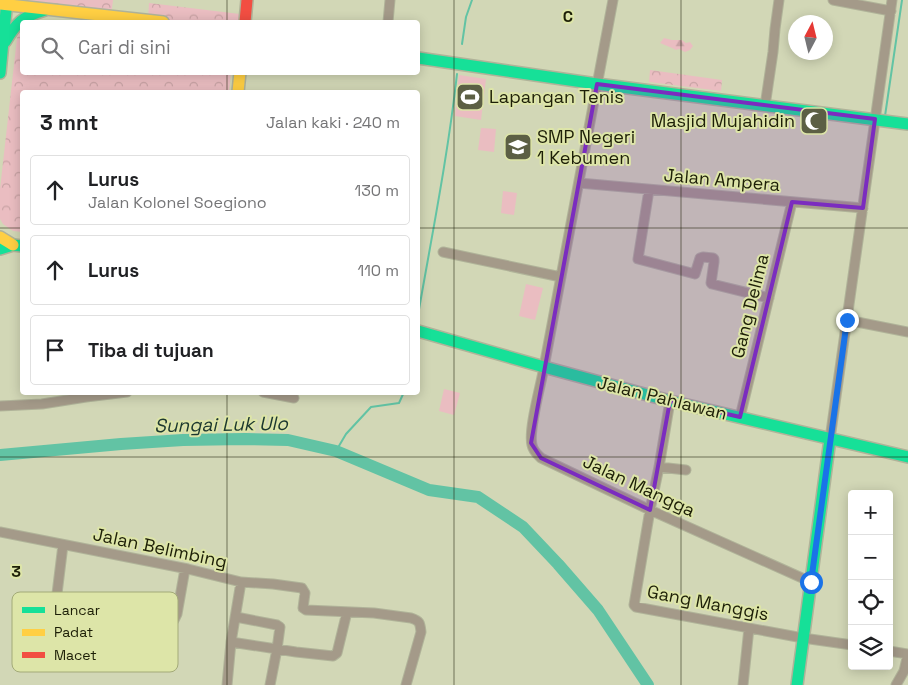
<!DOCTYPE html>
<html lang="id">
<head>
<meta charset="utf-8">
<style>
	:root { --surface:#fff; --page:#f2f2f2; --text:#202124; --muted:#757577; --line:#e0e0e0 }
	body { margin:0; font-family:"Space Grotesk",sans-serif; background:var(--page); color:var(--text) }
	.controls { position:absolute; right:15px; bottom:15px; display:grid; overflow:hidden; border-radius:5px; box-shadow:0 2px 12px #0003 }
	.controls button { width:45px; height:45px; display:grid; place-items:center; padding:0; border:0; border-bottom:1px solid var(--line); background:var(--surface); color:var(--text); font:25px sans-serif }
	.compass { position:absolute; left:788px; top:15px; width:45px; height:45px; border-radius:50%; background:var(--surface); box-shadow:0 2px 12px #0003; rotate:7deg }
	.stop { position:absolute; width:15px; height:15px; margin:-11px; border:4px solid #1a73e8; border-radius:50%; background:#fff }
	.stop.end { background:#1a73e8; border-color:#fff; box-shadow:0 1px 5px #0008 }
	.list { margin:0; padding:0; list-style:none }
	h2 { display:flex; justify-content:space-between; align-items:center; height:65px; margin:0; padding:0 20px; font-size:21px }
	h2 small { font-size:16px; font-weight:400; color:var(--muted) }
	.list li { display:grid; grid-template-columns:32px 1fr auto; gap:15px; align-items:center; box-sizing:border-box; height:70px; margin:0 10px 10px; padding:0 10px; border:1px solid var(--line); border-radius:5px }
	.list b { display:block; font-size:19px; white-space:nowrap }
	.list p { margin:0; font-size:16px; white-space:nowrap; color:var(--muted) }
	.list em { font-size:16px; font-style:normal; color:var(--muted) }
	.icon { flex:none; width:28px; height:28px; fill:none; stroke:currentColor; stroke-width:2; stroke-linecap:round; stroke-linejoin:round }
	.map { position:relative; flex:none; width:908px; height:685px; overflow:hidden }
	.search { position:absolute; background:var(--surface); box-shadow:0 2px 12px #0003; left:20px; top:20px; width:400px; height:55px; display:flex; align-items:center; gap:12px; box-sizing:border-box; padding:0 18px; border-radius:5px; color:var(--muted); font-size:19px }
	.panel { position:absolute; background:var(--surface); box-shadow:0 2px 12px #0003; left:20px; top:90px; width:400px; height:305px; border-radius:5px }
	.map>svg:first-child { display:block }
	.forest { fill:url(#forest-firs) }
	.park { fill:url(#park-crowns) }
	.pitch { fill:#eabdc1 }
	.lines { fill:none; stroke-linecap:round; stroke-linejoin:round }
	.stream { stroke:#62c3a4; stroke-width:2 }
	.river { stroke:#62c3a4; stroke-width:12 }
	.street-casing { stroke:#b0b399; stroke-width:11 }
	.fast-casing { stroke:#b0b399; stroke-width:14 }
	.slow-casing { stroke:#b0b399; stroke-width:14 }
	.jam-casing { stroke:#b0b399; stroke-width:14 }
	.street { stroke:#a49a89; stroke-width:9 }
	.fast { stroke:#16e098; stroke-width:11 }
	.slow { stroke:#ffcf43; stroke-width:11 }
	.jam { stroke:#f24e42; stroke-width:11 }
	.route { stroke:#1a73e8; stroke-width:6 }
	.marked { fill:#7b2cbf; fill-opacity:0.2; stroke:#7b2cbf; stroke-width:4; stroke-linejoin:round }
	.grid { fill:none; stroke:#1d1f07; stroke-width:1; stroke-opacity:0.55 }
	.labels { text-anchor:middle; stroke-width:4; stroke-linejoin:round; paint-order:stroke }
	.poi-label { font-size:18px; fill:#1d1f07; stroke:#dde5a8; text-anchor:start }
	.street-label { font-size:18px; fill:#1d1f07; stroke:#dde5a8 }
	.water-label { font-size:19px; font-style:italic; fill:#1b372f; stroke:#dde5a8 }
	.key { fill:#dde5a8; stroke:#a3aa78; stroke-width:1 }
	.key-label { font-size:14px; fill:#1d1f07 }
	.grid-label { font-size:16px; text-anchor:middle; font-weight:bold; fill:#1d1f07; stroke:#dde5a8; stroke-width:4; stroke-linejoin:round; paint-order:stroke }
</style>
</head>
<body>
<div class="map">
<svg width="908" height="685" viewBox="0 0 908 685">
	<defs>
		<pattern id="forest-firs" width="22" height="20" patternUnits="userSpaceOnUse" patternTransform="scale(1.25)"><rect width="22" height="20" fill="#eabdc1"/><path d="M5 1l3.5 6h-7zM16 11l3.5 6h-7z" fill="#c8a2a4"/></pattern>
		<pattern id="park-crowns" width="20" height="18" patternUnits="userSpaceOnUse" patternTransform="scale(1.25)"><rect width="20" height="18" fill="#eabdc1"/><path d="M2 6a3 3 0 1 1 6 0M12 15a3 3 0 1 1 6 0" fill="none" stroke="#c8a2a4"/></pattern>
	</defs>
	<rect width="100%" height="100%" fill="#d2d7b6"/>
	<path class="forest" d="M664,38L672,40H682L686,43L690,42L693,46L690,50L685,52L679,49L676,50L672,48L660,43Z"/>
	<path class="park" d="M19,0H113L111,16L21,6Z
		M149,3L248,15V22H170L148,21Z
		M22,25V72L231,73L229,92H22V232L13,231L3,224L0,219V189L17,38L20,28Z
		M650,70L722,80L721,91L649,82Z"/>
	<path class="pitch" d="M459,75L486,79L481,120L455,116Z
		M481,128L496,129L494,152L478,150Z
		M503,191L517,193L514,215L501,213Z
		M526,284L543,288L535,320L519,316Z
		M444,389L460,393L454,415L439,411Z"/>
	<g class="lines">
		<path class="stream" d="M462,44L466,17L472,0
			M885,116L902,0
			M418,315C432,235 448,155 457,74
			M336,451L346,434L371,407L399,403L404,392"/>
		<path class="river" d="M0,455L121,444L183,440L245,439L288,440L336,451L429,490L478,497L523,527L558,564L598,610L648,685"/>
		<defs>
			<path id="street" d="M613,0L544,367C541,385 528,430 532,445C533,451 537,454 541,458L650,510L811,582
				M833,0L891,11
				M388,22L390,0
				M765,106L773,52L775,29L779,0
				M579,183L863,208
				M649,190L638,259L695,274L700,258L703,257L713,258L714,259V262L711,283L712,284L769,298
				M443,252L561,277
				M847,320L908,332
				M263,392L294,398
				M670,401L659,467L650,510L634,605L636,607L803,638L852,645
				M0,406L42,404L86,397L127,392
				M740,417L792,202
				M830,439L892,0
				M659,467L686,470
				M0,532L188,569L241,582L231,642L227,685
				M63,545L54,618V621L57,627L89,634L135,639
				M241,582L273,584L302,588L305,593L303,608L306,610L374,613L411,618C420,621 420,623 421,632L406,685
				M236,617L277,625L280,627L277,649L270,685
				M159,618L174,620L177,614L185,569
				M231,642L296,652L333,656L337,653L347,612
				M889,651L908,654
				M743,685L749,628
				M896,685L904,671L908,654"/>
			<path id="fast" d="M5,42C17,22 22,17 45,10
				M418,58L597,84L908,124
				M0,73L7,0
				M0,249L13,245L22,246
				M418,331L544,367L670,401L908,457
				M797,685L830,439"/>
			<path id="slow" d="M0,4L163,22
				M238,92L240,72
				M0,237L13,245"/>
			<path id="jam" d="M245,22L247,0"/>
		</defs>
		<use href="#street" class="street-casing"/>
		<use href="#fast" class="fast-casing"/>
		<use href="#slow" class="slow-casing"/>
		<use href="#jam" class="jam-casing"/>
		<use href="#street" class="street"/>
		<use href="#fast" class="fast"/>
		<use href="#slow" class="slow"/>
		<use href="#jam" class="jam"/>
	</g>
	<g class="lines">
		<path class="route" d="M811,582L847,320"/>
	</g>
	<path class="marked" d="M597,84L875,119L863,208L792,202L740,417L670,401L650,510L541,458L531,443Z"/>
	<path class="grid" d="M227,0V22M454,0V685M681,0V685M227,72V92M0,228H22M418,228H908M227,392V685M0,457H908"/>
	<defs>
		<symbol id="stadium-square" viewBox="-11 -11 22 22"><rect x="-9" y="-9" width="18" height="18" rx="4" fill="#5c5f44" stroke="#dde5a8"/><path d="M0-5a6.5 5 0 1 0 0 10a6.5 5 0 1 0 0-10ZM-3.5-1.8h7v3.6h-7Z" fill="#fff"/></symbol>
		<symbol id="mosque-square" viewBox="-11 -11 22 22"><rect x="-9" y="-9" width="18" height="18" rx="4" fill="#5c5f44" stroke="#dde5a8"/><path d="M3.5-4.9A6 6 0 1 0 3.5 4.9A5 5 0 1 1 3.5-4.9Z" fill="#fff"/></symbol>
		<symbol id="school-square" viewBox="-11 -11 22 22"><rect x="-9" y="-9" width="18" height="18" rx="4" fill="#5c5f44" stroke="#dde5a8"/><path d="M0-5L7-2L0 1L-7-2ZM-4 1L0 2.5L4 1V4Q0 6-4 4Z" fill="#fff"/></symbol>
	</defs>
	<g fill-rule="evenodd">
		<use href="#stadium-square" x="454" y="81" width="32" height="32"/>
		<use href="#mosque-square" x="798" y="105" width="32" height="32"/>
		<use href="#school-square" x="502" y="131" width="32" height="32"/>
	</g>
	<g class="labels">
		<g class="poi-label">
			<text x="489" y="103">Lapangan Tenis</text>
			<text x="795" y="127" text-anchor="end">Masjid Mujahidin</text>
			<text x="537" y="143">SMP Negeri<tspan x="537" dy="21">1 Kebumen</tspan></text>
		</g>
		<g class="street-label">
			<text transform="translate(722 180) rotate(5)" y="6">Jalan Ampera</text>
			<text transform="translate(750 306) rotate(-76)" y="6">Gang Delima</text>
			<text transform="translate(662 398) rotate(14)" y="6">Jalan Pahlawan</text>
			<text transform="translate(639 486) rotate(25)" y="6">Jalan Mangga</text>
			<text transform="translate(160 548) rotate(12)" y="6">Jalan Belimbing</text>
			<text transform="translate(708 603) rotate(11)" y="6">Gang Manggis</text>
		</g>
		<g class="water-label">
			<text transform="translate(221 424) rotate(-1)" y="7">Sungai Luk Ulo</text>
		</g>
	</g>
	<rect x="12" y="592" width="166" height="80" rx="8" class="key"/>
	<rect x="22" y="607" width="23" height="6" fill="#16e098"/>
	<rect x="22" y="629" width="23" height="7" fill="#ffcf43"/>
	<rect x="22" y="652" width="23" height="6" fill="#f24e42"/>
	<g class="key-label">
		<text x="54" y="615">Lancar</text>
		<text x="54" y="637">Padat</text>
		<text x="54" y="660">Macet</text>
	</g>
	<g class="grid-label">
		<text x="568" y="22">C</text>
		<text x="16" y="577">3</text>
	</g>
</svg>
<div class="controls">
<button>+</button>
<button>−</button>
<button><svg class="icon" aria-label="locate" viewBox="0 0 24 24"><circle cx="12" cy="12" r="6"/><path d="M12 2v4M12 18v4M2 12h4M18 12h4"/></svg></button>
<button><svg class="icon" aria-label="layers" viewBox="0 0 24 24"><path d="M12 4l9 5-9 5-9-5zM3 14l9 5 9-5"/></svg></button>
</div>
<svg class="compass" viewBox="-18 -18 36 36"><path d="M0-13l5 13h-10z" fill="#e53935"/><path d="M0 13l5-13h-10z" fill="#757577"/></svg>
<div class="stop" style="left:811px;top:582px"></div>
<div class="stop end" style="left:847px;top:320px"></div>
<div class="search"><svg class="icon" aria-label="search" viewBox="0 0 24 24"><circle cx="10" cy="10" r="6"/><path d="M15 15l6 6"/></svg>Cari di sini</div>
<section class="panel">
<h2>3 mnt<small>Jalan kaki · 240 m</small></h2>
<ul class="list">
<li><svg class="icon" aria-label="ahead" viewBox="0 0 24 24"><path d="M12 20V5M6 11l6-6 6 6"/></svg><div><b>Lurus</b><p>Jalan Kolonel Soegiono</p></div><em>130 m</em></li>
<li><svg class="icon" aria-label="ahead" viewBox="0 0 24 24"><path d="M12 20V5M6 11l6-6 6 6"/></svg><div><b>Lurus</b></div><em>110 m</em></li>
<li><svg class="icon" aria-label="arrive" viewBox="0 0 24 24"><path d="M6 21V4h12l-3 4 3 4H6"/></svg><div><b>Tiba di tujuan</b></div></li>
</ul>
</section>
</div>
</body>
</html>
